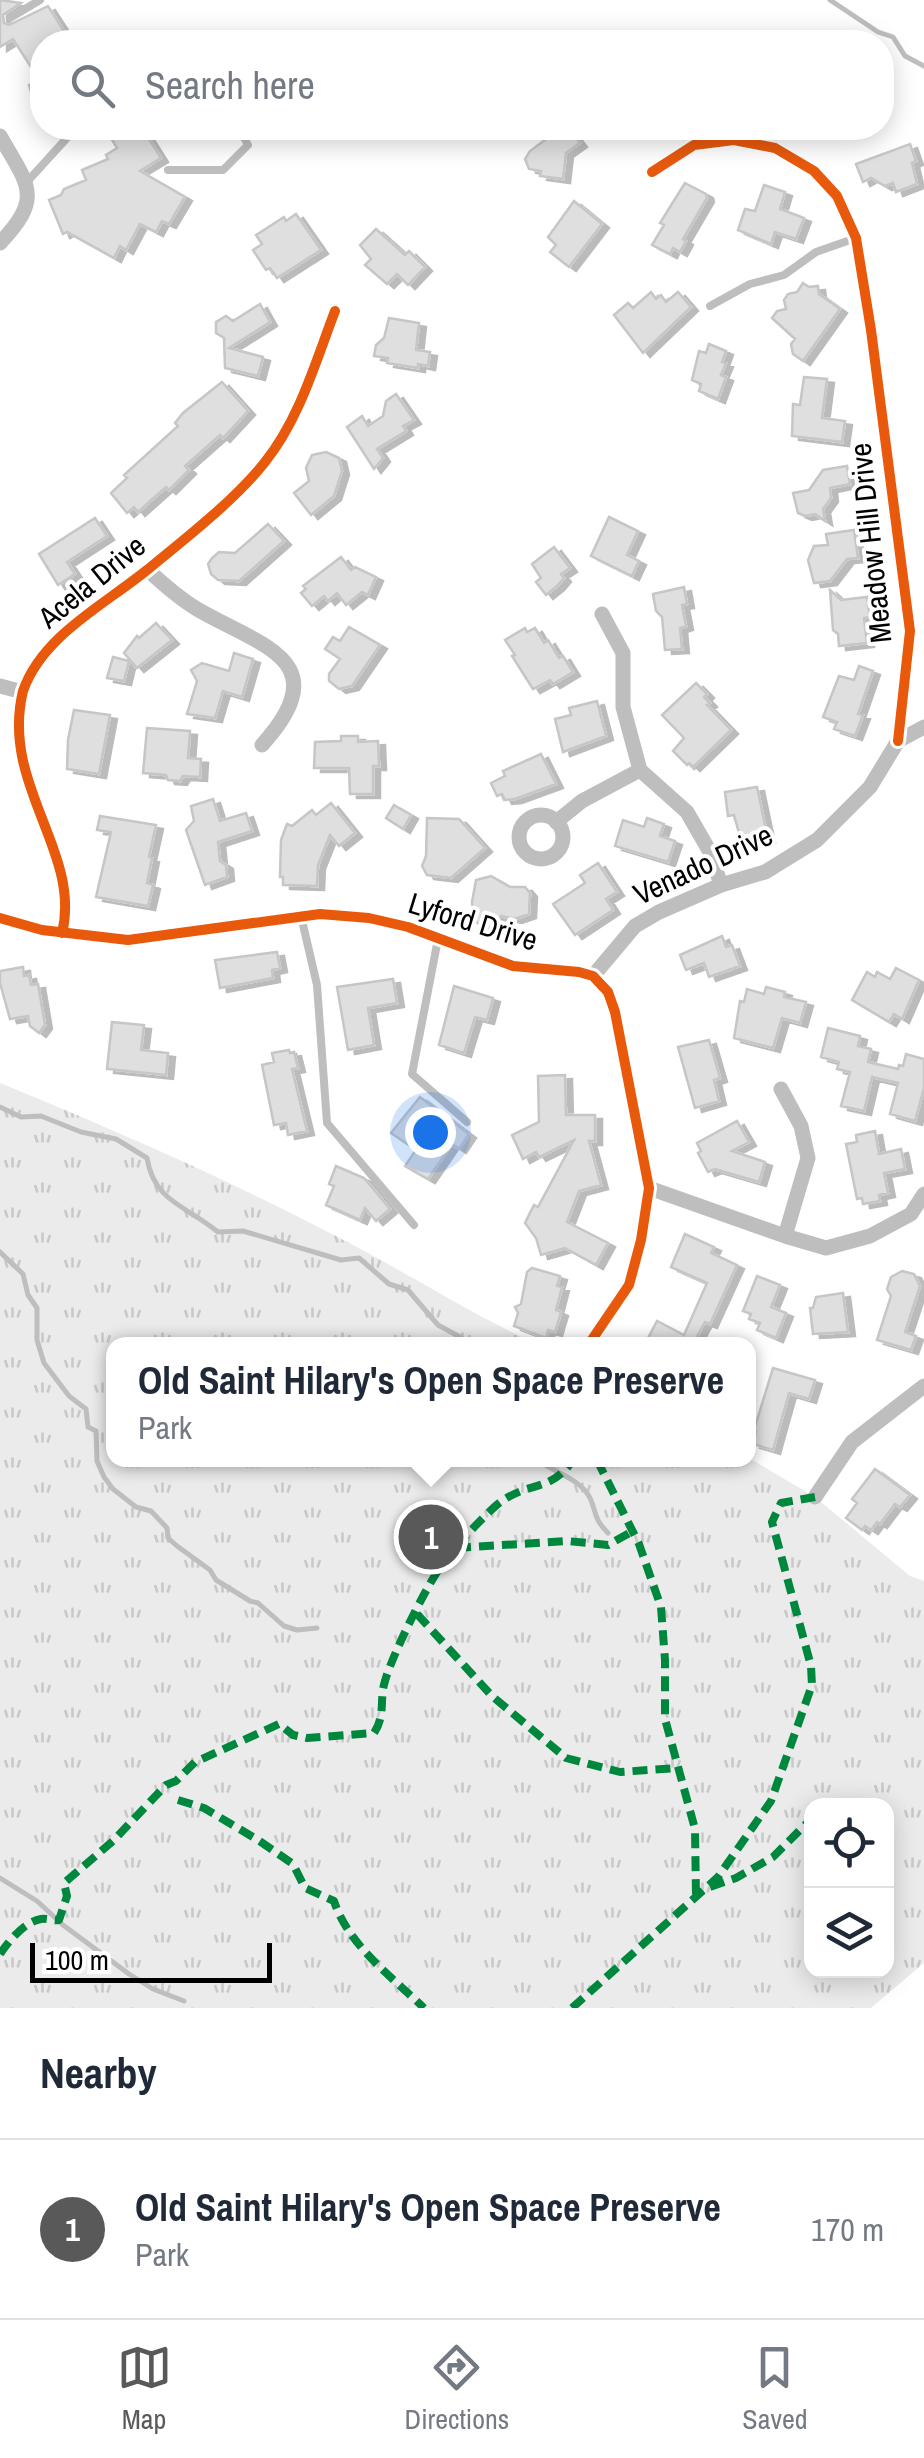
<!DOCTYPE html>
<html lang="en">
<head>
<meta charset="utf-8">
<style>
	:root { --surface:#fff; --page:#f6f6f7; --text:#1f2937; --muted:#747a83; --line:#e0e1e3; --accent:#595959 }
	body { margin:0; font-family:"Archivo Narrow",sans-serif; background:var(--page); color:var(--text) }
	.controls { position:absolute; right:30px; bottom:30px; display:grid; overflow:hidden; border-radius:20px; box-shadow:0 5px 25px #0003 }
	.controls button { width:90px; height:90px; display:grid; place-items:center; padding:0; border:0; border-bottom:2px solid var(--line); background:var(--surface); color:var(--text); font:50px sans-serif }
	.scale { position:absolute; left:30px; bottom:25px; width:242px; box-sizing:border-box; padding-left:10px; border:5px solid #000; border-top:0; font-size:28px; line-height:35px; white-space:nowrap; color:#000; -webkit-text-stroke:8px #fff; paint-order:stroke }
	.you { position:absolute; left:430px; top:1132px; width:35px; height:35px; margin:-25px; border:8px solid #fff; border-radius:50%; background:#1a73e8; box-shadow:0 0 0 15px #1a73e833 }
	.badge { display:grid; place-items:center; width:65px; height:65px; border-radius:50%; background:var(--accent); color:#fff; font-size:32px; font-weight:700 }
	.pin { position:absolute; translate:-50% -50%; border:5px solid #fff; box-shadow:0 2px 10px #0006 }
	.popup { position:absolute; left:106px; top:1337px; width:650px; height:130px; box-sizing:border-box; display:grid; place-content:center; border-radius:20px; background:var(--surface); filter:drop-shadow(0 2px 8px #0005); font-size:32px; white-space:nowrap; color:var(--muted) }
	.popup b { font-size:38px; color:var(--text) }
	.popup::after { content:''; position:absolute; left:50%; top:100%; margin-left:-20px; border:20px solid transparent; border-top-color:var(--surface) }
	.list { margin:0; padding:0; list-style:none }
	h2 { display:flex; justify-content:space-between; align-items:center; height:130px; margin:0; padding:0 40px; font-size:42px }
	h2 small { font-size:32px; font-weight:400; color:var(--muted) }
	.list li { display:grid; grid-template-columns:65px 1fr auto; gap:30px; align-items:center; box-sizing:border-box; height:180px; padding:0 40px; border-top:2px solid var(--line) }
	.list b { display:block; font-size:38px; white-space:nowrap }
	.list p { margin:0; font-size:32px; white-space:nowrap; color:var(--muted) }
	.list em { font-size:32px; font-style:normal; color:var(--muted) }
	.icon { flex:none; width:55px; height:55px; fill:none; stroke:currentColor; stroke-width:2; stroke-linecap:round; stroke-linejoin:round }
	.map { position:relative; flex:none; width:924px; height:2008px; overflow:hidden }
	.search { position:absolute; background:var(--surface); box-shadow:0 5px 25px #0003; left:30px; right:30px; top:30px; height:110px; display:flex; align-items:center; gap:25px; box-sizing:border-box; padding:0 35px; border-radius:40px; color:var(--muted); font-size:38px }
	.sheet { height:310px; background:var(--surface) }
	nav { display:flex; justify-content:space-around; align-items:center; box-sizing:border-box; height:140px; border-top:2px solid var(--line); background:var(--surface); font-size:28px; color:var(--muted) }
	nav a { display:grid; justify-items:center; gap:5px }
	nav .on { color:var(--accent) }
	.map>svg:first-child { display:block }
	.park { fill:url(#park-tufts); fill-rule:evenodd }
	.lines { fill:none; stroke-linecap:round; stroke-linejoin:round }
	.stream { stroke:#bebebe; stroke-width:5 }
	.building { fill:#dfdfdf; stroke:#c6c6c6; stroke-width:2.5; filter:url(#shadow) }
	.lane { stroke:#bebebe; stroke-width:8 }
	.street { stroke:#bebebe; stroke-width:15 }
	.quiet { stroke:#00873e; stroke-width:8; stroke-dasharray:15 8; stroke-linecap:butt }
	.cycleway-casing { stroke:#fff; stroke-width:16 }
	.cycleway { stroke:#e8590c; stroke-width:10 }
	.labels { text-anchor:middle; stroke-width:8; stroke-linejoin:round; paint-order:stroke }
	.street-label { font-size:30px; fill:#000; stroke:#fff }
</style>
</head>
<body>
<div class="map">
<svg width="924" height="2008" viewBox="0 0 924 2008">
	<defs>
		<pattern id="park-tufts" width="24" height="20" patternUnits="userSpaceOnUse" patternTransform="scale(2.5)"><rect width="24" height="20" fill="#ebebeb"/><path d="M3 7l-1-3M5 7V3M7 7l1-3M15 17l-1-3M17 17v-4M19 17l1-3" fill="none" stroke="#c8c8c8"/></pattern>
		<filter id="shadow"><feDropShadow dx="7" dy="4" stdDeviation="0" flood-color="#0004"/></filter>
	</defs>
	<rect width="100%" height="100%" fill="#fff"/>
	<path class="park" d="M0,1083C125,1134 249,1189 368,1253C425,1284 478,1317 536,1344H114V1460L749,1458L815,1497L910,1576L924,1581V1963L871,2008H0ZM812,1806H886V1970H812Z"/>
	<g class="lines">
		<path class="stream" d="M830,0L878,32L893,37L905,56L924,66
			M0,1107L21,1117L41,1116L81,1132L116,1139L147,1158C154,1202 187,1206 218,1232L243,1231L341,1260L359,1258L389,1284L408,1290L438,1325L460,1337L464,1344
			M0,1252L23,1274L28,1295L37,1308V1340L44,1363L69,1396L86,1409L88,1427L96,1431L97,1461L104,1477L113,1489L136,1507L151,1511L167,1528L168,1538L177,1546L210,1570L216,1580L250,1601L258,1603L284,1626L297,1630L317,1628
			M538,1460C553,1472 581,1479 590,1498C597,1513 593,1518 608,1533
			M0,1878L37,1901L63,1925L129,1974L153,1989L184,2001"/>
	</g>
	<path class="building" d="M0,0L21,3L3,15L4,23L9,25L48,6L71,42H42V120H39L29,85L40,81L13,39L0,47Z
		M111,128H142L161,158L140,171L185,197L169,224L162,221L156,232L140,224L126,250L120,246L114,258L67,232L63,234L49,200L61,195L64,189L86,180L82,170L108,159L106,155L117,148L109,135L114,132Z
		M548,128H568L580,143L566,153L563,179L540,176L541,171L529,169L525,159L530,151L553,134Z
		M910,144L916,161L912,163L917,184L896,192L893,183L885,186L871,178L863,182L856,164Z
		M685,183L706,194L707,198L683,239L686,241L680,252L673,248L670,254L652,245L664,225L660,223Z
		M764,185L785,192L780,209L804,218L796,239L775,232L771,244L738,230L745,209L755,211Z
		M574,201L602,224L569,267L550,252L556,245L548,237Z
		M296,214L321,250L277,278L270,268L266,270L253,250L262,244L256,235L284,217L286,221Z
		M376,229L405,255L409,251L425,267L408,285L397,274L387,284L365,265L371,259L360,245Z
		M803,283L809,287L818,286L819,294L840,309L803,361L793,354L791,344L795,339L772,318L777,311L786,309L784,300L788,294L797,292Z
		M651,292L656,299L661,295L666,302L678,292L691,307L643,353L614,315L628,303L633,308Z
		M260,304L270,322L229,348L263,357L258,376L225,368L224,338L216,333V322L226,316L233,321Z
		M389,318L419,323L416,350L430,352L428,366L418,364V368L387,363L388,358L374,356L376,345L384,338Z
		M709,344L726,351L722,362L726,363L721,375L726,377L718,399L699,391L701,384L692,380L699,351L706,353Z
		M804,377L827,379L822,418L845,421L842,442L792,436L793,404L800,405Z
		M222,382L248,411L223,438L220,435L185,466L189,470L169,490L166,487L138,512L134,507L127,513L111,493L127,478L124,475L178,426L175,423L183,413Z
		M396,394L414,420L403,426L406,431L377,449L383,458L374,469L347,427L362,416L368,426L383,416L386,401Z
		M326,452L339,458L342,471L334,496L311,515L294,493L309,481L306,468L312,455Z
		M847,466L850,484L830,488L831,498L823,509L825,521L815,514L805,516L798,513L793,493L809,490L823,470Z
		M609,517L638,531L627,555L639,561L632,576L591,556Z
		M95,518L107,536L67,562L75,574L58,585L39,554Z
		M268,524L284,541L239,581L218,580L211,574L208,564L212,558L219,552L235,553Z
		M854,530L858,558L847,559L830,581L814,583L808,560L814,546L828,545L826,534Z
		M554,547L570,568L561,574L564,578L557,586L546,595L536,582L541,578L532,564Z
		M341,557L351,570L355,567L376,577L368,595L362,592L346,605L337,593L328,601L324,596L312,606L301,593L306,589L303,586Z
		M684,587L687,604L682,605L686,626L680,628L682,649L665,650L662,617L656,611L653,594Z
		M830,590L841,600L867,597L870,617L864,618L867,643L839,646L838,634L833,630Z
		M156,623L172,640L137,668L124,653L137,636L139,638Z
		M349,627L380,645L352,686L339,689L329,681V674L340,659L325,649L333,637L340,641Z
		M525,628L527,632L535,628L544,643L548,640L559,658L563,656L573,672L553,684L550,680L533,689L512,656L515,655L505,640Z
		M234,653L253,659L242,697L223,691L215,718L187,714L197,681L191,670L202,663L229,671Z
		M113,657L129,661L124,681L107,678Z
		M859,666L873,671L858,714L863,715L855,736L834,729L837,722L823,717L839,676L854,680Z
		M696,683L707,694L704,697L710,703L707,705L731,730L693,767L689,763L687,765L673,751L684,738L662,715Z
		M597,701L606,736L563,752L555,719L571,715L569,708Z
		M74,710L110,715L99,774L67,769L68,740Z
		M147,728L190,731L188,758L201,759L200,777L183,776L180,781L168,780L166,775L143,773Z
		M341,736H358V742L378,741L379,766H373V794H350L349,768H314L315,742L341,741Z
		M541,754L556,784L515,799L505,800L502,794L497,796L491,783L505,776L503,771Z
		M757,787L768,839L742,844L734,815L728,816L725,792Z
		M213,799L220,821L246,813L252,831L218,842L220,861L226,865L227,877L205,885L186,830L194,821L191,806Z
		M331,803L355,833L339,846L330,835L318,865L317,886L283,885V877H280L281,840L287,824L292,826L312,810L316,815Z
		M394,805L411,815L403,829L386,818Z
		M100,816L156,825L149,857L152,858L147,883L153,885L148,906L96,897L111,832L97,830Z
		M427,818L459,819L485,848L451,878L427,875L422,866L426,856Z
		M647,818L664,824L660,836L675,841L668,862L615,846L623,820L644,827Z
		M598,863L617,892L606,899L613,910L575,935L553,904L585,883L580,875Z
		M491,876L510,887H525L530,893L529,914L515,919L501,916L493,926L486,928L474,921L472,902L476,880Z
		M722,936L726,947L732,945L740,966L709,977L704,963L686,970L680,955Z
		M277,952L280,968L272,970L273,978L220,988L215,960Z
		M23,967L24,976L29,975L31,985L38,984L45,1025L39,1033L30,1026L28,1016L10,1019L0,983V971Z
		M896,968L919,980L902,1019L894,1014L889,1022L852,1000L867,972L875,977L877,972L890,979Z
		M393,979L397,1003L368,1008L374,1045L348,1050L337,987Z
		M454,986L493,998L487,1020L475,1017L464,1053L439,1045Z
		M766,987L785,992L784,997L806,1002L800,1023L782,1018L773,1048L734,1038L740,1001L744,1002L747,989L764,994Z
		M112,1022L144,1025L141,1050L168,1053L166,1075L107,1069Z
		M828,1028L860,1036L858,1046L871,1049L868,1062L898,1069L899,1065L903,1066L906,1054L924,1059V1088L915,1121L890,1114L898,1083L872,1077L864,1111L841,1106L850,1072L837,1069L839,1062L821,1057Z
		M709,1040L720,1078L714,1080L719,1101L695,1108L678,1047Z
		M289,1050L290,1053L294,1052L298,1068L292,1069L307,1131L288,1135L286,1123L274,1125L262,1065L274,1062L272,1053Z
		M565,1075L566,1115H595V1141H589L601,1185L579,1191L567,1222L608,1243L596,1265L565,1248L541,1255L536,1238L525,1223L534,1205L538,1207L574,1140L539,1157L536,1152L523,1159L512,1135L539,1122L538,1076Z
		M420,1097L469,1134L459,1149L452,1144L428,1179L405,1166L416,1150L391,1133Z
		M737,1121L749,1142L732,1151L765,1162L759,1182L715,1169L708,1172L698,1153L701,1151L697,1143Z
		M875,1131L879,1154L901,1149L905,1169L884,1173L888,1193L879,1195L880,1201L863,1204L862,1198L857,1199L846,1144L857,1142L856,1135Z
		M336,1166L364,1178L390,1209L376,1221L365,1208L360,1220L326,1205L334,1186L329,1184Z
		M685,1234L714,1247L711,1253L737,1265L710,1324L705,1322L695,1340L704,1344H645L657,1321L684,1335L707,1283L671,1267Z
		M532,1268L560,1276L557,1286L562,1287L556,1310L561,1312L555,1332L548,1330L546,1338L514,1326L518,1313L515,1307L521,1304L527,1272Z
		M902,1271L914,1274L920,1286L905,1332L916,1336L911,1350L877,1340L891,1296L887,1289L891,1277Z
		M757,1276L780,1285L771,1307L786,1313L776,1338L757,1330L760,1323L749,1319L751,1314L743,1311Z
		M843,1293L848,1332L813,1334L810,1308H813L816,1297Z
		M773,1368L815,1380L809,1399L789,1393L773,1450L753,1444L756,1431L754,1430Z
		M875,1469L910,1495L900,1507L895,1504L880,1524L877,1522L871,1530L865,1526L862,1530L846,1518L857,1503L852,1499Z"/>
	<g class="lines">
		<path class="lane" d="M10,18L40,0
			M168,170H223L248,145L239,128
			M26,183L76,128
			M710,306L750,284L784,275L816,252L856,238
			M301,916L317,985L327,1123L414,1225
			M438,939L412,1074L467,1122"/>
		<path class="street" d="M0,136C28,185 44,197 0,243
			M652,172L694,145L734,140L775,148L814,171L837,196L856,238L871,330L910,631L898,741
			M148,570C163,584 179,598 197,609C260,646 339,660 262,745
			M602,614L623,653V707L640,770L687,812L710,852L721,885
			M0,686L23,692
			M519 837a22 22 0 1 1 44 0a22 22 0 1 1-44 0Z
			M556,822L582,801L640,770
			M0,918L42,930L128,940L320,914L369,918L408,927L513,966L579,972L593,976L608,992L615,1012L649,1188L641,1240L629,1285L589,1344
			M62,933C82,852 0,785 23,691C42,636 104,605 147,570C184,540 236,499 265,462C300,418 315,363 335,311
			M593,976L635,926L659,912L721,885L765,872L817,840L870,787L898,741L924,727
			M781,1089L801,1126L808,1158L785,1236
			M649,1188L785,1236L826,1248L870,1236L911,1214L924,1194
			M815,1497L852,1442L924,1386"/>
		<path class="quiet" d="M597,1460L639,1544L661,1607L665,1660V1719L695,1829L696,1897
			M456,1548L567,1541L608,1545L633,1531
			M417,1614L492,1696L566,1758L620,1772L677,1768
			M178,1800L204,1808L258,1840L293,1864L305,1888L334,1901C348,1945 392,1977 424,2008
			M710,1887L736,1878L773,1857L812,1818
			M0,1954C9,1941 24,1922 41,1919C47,1918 53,1921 59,1920L67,1896L64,1883L113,1841L166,1785L176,1781L195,1762L279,1724L293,1735L307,1738L374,1733C386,1715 379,1700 385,1681C392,1655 431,1576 448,1556C457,1545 491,1508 502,1501C531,1481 551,1492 573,1460
			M572,2008L718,1877L771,1801L812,1685L811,1666L772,1522L781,1503L815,1497"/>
		<defs>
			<path id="cycleway" d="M652,172L694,145L734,140L775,148L814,171L837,196L856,238L871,330L910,631L898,741
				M0,918L42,930L128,940L320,914L369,918L408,927L513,966L579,972L593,976L608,992L615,1012L649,1188L641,1240L629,1285L589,1344
				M62,933C82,852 0,785 23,691C42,636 104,605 147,570C184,540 236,499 265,462C300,418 315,363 335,311"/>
		</defs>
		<use href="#cycleway" class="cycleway-casing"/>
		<use href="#cycleway" class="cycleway"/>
	</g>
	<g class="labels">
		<g class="street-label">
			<text transform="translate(871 543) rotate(-96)" y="10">Meadow Hill Drive</text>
			<text transform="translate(92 582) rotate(-39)" y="10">Acela Drive</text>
			<text transform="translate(703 865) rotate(-25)" y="10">Venado Drive</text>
			<text transform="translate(473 922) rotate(17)" y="10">Lyford Drive</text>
		</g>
	</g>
</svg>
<div class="controls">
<button><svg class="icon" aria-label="locate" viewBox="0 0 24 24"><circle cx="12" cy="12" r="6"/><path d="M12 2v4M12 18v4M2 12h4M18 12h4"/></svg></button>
<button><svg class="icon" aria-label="layers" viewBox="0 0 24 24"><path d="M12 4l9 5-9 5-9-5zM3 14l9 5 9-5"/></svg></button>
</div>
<div class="scale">100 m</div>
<div class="you"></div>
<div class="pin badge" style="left:431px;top:1537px">1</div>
<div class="popup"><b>Old Saint Hilary's Open Space Preserve</b>Park</div>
<div class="search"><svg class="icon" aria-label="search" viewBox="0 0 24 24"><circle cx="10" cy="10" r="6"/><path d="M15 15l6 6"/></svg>Search here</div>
</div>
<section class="sheet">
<h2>Nearby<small></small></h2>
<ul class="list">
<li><span class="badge">1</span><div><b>Old Saint Hilary's Open Space Preserve</b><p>Park</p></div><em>170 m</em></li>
</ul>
</section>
<nav>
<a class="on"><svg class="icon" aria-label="map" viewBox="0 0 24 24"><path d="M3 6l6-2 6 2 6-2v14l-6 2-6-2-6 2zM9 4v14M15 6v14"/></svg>Map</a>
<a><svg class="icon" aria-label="directions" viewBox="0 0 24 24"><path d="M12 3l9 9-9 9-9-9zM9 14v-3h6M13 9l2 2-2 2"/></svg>Directions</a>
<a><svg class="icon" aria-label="saved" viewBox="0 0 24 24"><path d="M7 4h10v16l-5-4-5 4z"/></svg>Saved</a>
</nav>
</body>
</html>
